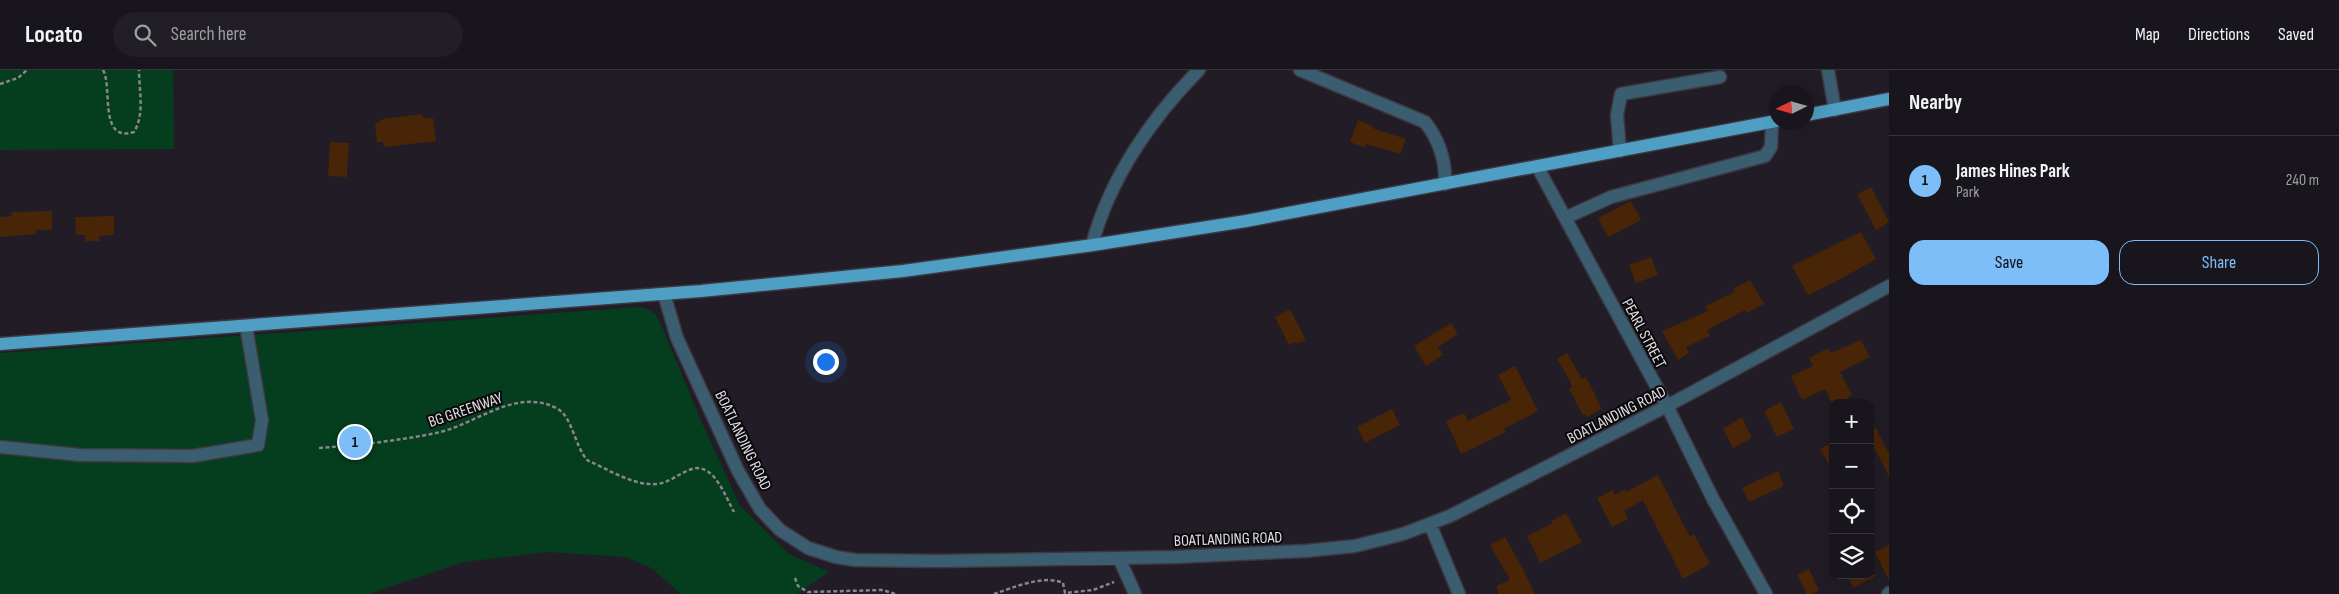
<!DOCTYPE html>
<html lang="en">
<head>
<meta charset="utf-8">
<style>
	:root { --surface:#19151c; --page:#221e25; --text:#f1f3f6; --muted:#9f9fa3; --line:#37343b; --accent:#7dbef9 }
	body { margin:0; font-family:"Sofia Sans Condensed",sans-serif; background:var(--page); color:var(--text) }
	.controls { position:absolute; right:15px; bottom:15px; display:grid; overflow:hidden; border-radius:10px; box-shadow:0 5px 20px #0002 }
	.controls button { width:45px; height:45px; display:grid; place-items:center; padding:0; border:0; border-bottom:1px solid var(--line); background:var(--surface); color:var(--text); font:25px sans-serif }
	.compass { position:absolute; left:1769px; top:15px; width:45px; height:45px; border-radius:50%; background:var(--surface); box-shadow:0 5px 20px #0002; rotate:265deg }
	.you { position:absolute; left:825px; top:291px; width:18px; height:18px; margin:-12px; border:4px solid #fff; border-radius:50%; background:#1a73e8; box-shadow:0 0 0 8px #1a73e833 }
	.badge { display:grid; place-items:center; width:32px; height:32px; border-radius:50%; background:var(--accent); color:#111; font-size:16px; font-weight:700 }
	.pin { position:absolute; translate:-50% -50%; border:2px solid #fff; box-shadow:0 1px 5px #0006 }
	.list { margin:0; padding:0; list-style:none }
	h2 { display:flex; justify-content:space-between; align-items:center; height:65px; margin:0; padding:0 20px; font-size:21px }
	h2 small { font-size:16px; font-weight:400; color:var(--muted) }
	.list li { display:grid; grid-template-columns:32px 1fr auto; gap:15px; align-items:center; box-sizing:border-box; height:90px; padding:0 20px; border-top:1px solid var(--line) }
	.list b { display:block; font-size:19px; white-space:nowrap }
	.list p { margin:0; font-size:16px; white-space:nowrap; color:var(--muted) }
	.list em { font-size:16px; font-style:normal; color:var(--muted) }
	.actions { display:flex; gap:10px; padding:15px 20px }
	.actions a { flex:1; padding:11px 0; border:1px solid var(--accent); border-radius:15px; text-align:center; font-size:18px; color:var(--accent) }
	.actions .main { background:var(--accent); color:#111 }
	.icon { flex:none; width:28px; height:28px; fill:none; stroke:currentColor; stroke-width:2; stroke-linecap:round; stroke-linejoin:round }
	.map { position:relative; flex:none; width:1889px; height:524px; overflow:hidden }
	header { display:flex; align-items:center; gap:30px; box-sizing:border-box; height:70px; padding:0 25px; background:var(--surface); border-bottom:1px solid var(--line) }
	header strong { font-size:24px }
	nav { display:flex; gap:28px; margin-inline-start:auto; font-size:18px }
	.search { width:350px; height:45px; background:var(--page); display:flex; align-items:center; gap:12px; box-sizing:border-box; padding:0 18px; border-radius:28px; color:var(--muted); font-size:19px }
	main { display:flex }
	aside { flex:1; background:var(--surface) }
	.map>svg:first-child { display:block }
	.green { fill:#053e1e }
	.building { fill:#482507 }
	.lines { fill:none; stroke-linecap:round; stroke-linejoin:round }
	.minor-casing { stroke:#3c3740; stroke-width:15 }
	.major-casing { stroke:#3c3740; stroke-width:15 }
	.path { stroke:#89858c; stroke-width:2.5; stroke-dasharray:4 2.5; stroke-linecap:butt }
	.minor { stroke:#3a5e70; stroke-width:12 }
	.major { stroke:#4e9fc3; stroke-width:12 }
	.labels { text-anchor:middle; stroke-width:4; stroke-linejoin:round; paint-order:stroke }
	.street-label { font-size:16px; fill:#e2dfe4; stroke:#09080b }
</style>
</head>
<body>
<header>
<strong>Locato</strong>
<div class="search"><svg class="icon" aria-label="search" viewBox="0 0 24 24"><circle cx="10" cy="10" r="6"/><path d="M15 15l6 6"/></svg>Search here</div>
<nav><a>Map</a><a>Directions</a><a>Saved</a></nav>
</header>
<main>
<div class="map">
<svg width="1889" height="524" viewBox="0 0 1889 524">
	<rect width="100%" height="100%" fill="#211c25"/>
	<path class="green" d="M0,0H173L174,79L0,80Z
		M638,237L648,239L656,245L663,259L699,346L740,436L789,484L829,502L797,524H681L651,498L626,487L547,482L464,492L368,524H0V283Z"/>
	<path class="building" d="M422,44L423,48H433L436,71L384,77L383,72H377L375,54L383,49Z
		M1358,50L1373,56L1372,58L1406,69L1400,84L1366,74L1365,78L1350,72Z
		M330,72L349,73L347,107L328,106Z
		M1871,117L1889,152L1876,160L1857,124Z
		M1631,131L1641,150L1608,167L1598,148Z
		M52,141V160H36V164L0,167V147L12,146L11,142Z
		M114,146V165L99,166L100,171H85V165H76L75,147Z
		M1861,162L1876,189L1839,210L1808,225L1792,196Z
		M1651,187L1658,205L1636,213L1629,195Z
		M1750,210L1764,234L1747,243L1745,240L1707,260L1710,266L1686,277L1689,283L1678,290L1662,261L1708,241L1705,236L1735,222L1733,219Z
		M1290,239L1306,270L1296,274L1295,272L1289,275L1275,247Z
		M1451,253L1458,264L1438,277L1443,285L1426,296L1414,276Z
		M1861,270L1870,287L1840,302L1852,325L1847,328L1849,333H1832L1825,319L1802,330L1791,306L1813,296L1809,288L1828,278L1831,283Z
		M1567,283L1582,309L1586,307L1600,335L1601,339L1587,347L1585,344L1583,345L1569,319L1572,317L1570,311L1557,289Z
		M1515,296L1538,341L1504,359L1506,362L1461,384L1446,351L1464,343L1468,351L1511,330L1498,305Z
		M1781,332L1794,359L1777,367L1764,341Z
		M1392,339L1400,355L1365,373L1357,357Z
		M1742,347L1752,368L1733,378L1723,359Z
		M1876,358L1889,384V406L1870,370V361Z
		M1833,372V402L1820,379Z
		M1778,401L1784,416L1749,432L1742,418Z
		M1658,405L1690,467L1694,464L1710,494L1683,509L1643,430L1624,441L1628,449L1612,457L1597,428L1613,420L1615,425L1625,419L1626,422Z
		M1566,443L1582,472L1540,493L1527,466L1553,453L1551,451Z
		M1505,467L1524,501L1535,524H1499L1496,516L1510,510L1490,475Z
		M1889,475V511L1875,482Z
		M1809,499L1819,520L1812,524H1807L1797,505Z
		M1846,505H1877L1854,518Z"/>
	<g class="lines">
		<defs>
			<path id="minor" d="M1300,0L1425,52C1439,70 1446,92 1445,114
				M1828,0L1835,40
				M1620,81L1617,45L1621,24L1720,7
				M1537,96L1667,336L1713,429L1766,524
				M1565,148L1611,127L1765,86L1771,77L1772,52
				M1092,175C1109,110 1151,48 1199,0
				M664,224L677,268L738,401L760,439L780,460L808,478L836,487L855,490L939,491L1175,487L1305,481L1355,476L1403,464L1450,446L1667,336L1889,216
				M0,377L80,385L193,386L258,375L262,350L246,256
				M1430,454L1459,524
				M1119,488L1135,524
				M1888,524L1889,523"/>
			<path id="major" d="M1806,45L1889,29
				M0,274L701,221L903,201L1093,175L1246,151L1776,51"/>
		</defs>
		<use href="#minor" class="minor-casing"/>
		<use href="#major" class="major-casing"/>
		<path class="path" d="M103,0C113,17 98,73 134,62C145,44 139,20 139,0
			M0,14L18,8L27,0
			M319,378C358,375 397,371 436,363C476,355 516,316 558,339C572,347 575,376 587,390C607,399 634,416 656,414C670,413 679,403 692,399C714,392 726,428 734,442
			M795,508L798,516L808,522L883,520L895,524
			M994,524C1012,518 1044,504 1063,513L1065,523L1093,520L1114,512"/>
		<use href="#minor" class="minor"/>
		<use href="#major" class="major"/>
	</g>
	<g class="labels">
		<g class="street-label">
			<text transform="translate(1645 263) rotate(62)" y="6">PEARL STREET</text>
			<text transform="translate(465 339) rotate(-19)" y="6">BG GREENWAY</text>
			<text transform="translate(1616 344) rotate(-27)" y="6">BOATLANDING ROAD</text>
			<text transform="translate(744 370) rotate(64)" y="6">BOATLANDING ROAD</text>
			<text transform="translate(1228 468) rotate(-2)" y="6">BOATLANDING ROAD</text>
		</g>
	</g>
</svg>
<div class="controls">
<button>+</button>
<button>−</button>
<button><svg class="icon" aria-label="locate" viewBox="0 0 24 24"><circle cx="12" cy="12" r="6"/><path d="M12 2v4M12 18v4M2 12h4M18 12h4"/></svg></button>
<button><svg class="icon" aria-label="layers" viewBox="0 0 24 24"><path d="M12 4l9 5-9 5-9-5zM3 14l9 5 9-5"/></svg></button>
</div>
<svg class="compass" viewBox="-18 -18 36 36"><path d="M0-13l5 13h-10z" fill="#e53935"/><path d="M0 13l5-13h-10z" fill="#9f9fa3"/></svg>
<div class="you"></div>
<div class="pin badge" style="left:355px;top:372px">1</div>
</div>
<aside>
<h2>Nearby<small></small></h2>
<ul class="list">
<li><span class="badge">1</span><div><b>James Hines Park</b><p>Park</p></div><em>240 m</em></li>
</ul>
<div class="actions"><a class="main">Save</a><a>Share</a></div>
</aside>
</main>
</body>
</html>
